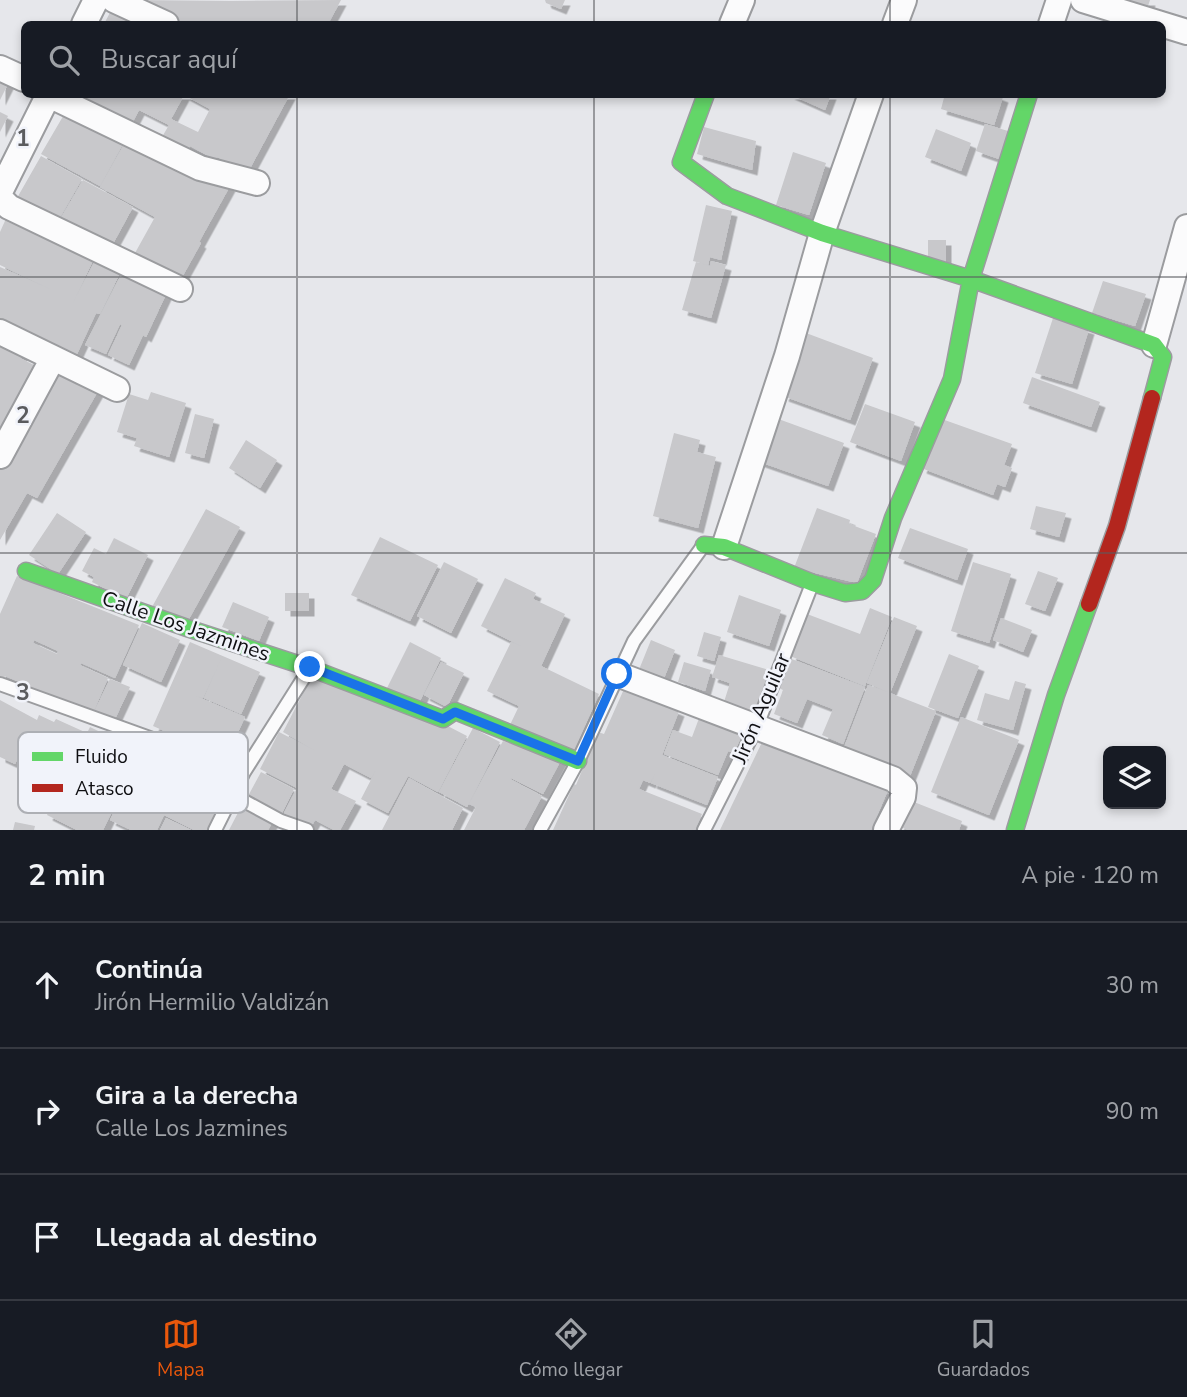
<!DOCTYPE html>
<html lang="es">
<head>
<meta charset="utf-8">
<style>
	:root { --surface:#171b24; --page:#242831; --text:#f1f3f6; --muted:#9ea1a6; --line:#363941; --accent:#ea580c }
	body { margin:0; font-family:"Nunito Sans",sans-serif; background:var(--page); color:var(--text) }
	.controls { position:absolute; right:21px; bottom:21px; display:grid; overflow:hidden; border-radius:10px; box-shadow:0 4px 10px #0003 }
	.controls button { width:63px; height:63px; display:grid; place-items:center; padding:0; border:0; border-bottom:2px solid var(--line); background:var(--surface); color:var(--text); font:35px sans-serif }
	.stop { position:absolute; width:21px; height:21px; margin:-16px; border:5px solid #1a73e8; border-radius:50%; background:#fff }
	.stop.end { background:#1a73e8; border-color:#fff; box-shadow:0 2px 7px #0008 }
	.list { margin:0; padding:0; list-style:none }
	h2 { display:flex; justify-content:space-between; align-items:center; height:91px; margin:0; padding:0 28px; font-size:30px }
	h2 small { font-size:23px; font-weight:400; color:var(--muted) }
	.list li { display:grid; grid-template-columns:46px 1fr auto; gap:21px; align-items:center; box-sizing:border-box; height:126px; padding:0 28px; border-top:2px solid var(--line) }
	.list b { display:block; font-size:26px; white-space:nowrap }
	.list p { margin:0; font-size:23px; white-space:nowrap; color:var(--muted) }
	.list em { font-size:23px; font-style:normal; color:var(--muted) }
	.icon { flex:none; width:38px; height:38px; fill:none; stroke:currentColor; stroke-width:2; stroke-linecap:round; stroke-linejoin:round }
	.map { position:relative; flex:none; width:1187px; height:830px; overflow:hidden }
	.search { position:absolute; background:var(--surface); box-shadow:0 4px 10px #0003; left:21px; right:21px; top:21px; height:77px; display:flex; align-items:center; gap:18px; box-sizing:border-box; padding:0 24px; border-radius:10px; color:var(--muted); font-size:26px }
	.sheet { height:469px; background:var(--surface) }
	nav { display:flex; justify-content:space-around; align-items:center; box-sizing:border-box; height:98px; border-top:2px solid var(--line); background:var(--surface); font-size:19px; color:var(--muted) }
	nav a { display:grid; justify-items:center; gap:4px }
	nav .on { color:var(--accent) }
	.map>svg:first-child { display:block }
	.building { fill:#c8c8cb; fill-rule:evenodd; filter:url(#shadow) }
	.lines { fill:none; stroke-linecap:round; stroke-linejoin:round }
	.lane-casing { stroke:#9b9c9f; stroke-width:16 }
	.street-casing { stroke:#9b9c9f; stroke-width:28 }
	.fast-casing { stroke:#9b9c9f; stroke-width:19 }
	.jam-casing { stroke:#9b9c9f; stroke-width:19 }
	.lane { stroke:#fbfbfc; stroke-width:12 }
	.street { stroke:#fbfbfc; stroke-width:24 }
	.fast { stroke:#63d668; stroke-width:16 }
	.jam { stroke:#b3261e; stroke-width:16 }
	.route { stroke:#1a73e8; stroke-width:9 }
	.grid { fill:none; stroke:#5a5b5e; stroke-width:2; stroke-opacity:0.55 }
	.labels { text-anchor:middle; stroke-width:5; stroke-linejoin:round; paint-order:stroke }
	.street-label { font-size:21px; fill:#0f0f12; stroke:#f1f3fa }
	.key { fill:#f1f3fa; stroke:#adafb4; stroke-width:2 }
	.key-label { font-size:19px; fill:#0f0f12 }
	.grid-label { font-size:23px; text-anchor:middle; font-weight:bold; fill:#5a5b5e; stroke:#f1f3fa; stroke-width:5; stroke-linejoin:round; paint-order:stroke }
</style>
</head>
<body>
<div class="map">
<svg width="1187" height="830" viewBox="0 0 1187 830">
	<defs>
		<filter id="shadow"><feDropShadow dx="5.5" dy="5.5" stdDeviation="0" flood-color="#0004"/></filter>
	</defs>
	<rect width="100%" height="100%" fill="#e6e7eb"/>
	<path class="building" d="M131,0L231,1L341,0L328,24H185Z
		M545,0H565L561,9L546,3Z
		M1108,0H1150L1145,15Z
		M114,5L153,24H104Z
		M0,72L11,78L0,100Z
		M67,94H290L248,172L217,157L216,160L190,146L188,150L162,137L169,125L139,110L128,131ZM184,95L210,109L198,132L171,119Z
		M789,94H831L825,110Z
		M945,94H995L1003,97L994,125L941,109Z
		M69,106L125,140L100,186L41,154Z
		M0,112L8,116L0,132Z
		M985,124L1008,131L999,159L976,151Z
		M704,127L756,141L752,170L697,154Z
		M936,129L971,143L961,171L925,157Z
		M127,139L200,182L205,173L230,186L199,242L201,243L181,279L135,253L155,217L100,187Z
		M793,152L826,163L809,215L776,205Z
		M41,156L82,179L54,228L13,205Z
		M83,180L133,207L109,251L58,223Z
		M706,205L732,211L721,260L710,257L708,265L693,261Z
		M9,212L96,254L73,303L98,255L123,267L100,314L96,313L77,354L54,343L52,347L0,322V267L52,290L0,265V232Z
		M928,240H946V262H928Z
		M711,261L726,265L711,318L682,310L696,262L710,266Z
		M125,267L169,288L146,337L143,335L129,365L108,355L122,325L120,324L106,354L85,345Z
		M1103,281L1146,294L1135,326L1092,313Z
		M1053,318L1089,329L1072,384L1035,373Z
		M806,333L873,358L850,420L783,396Z
		M0,344L23,353L20,358L40,368L0,451Z
		M58,368L98,391L37,498L27,493L0,540V469Z
		M1032,377L1100,402L1091,427L1023,403Z
		M151,392L186,403L169,457L134,446L137,438L117,432L129,394L148,400Z
		M865,404L915,422L901,461L850,442Z
		M195,414L214,419L204,458L185,453Z
		M773,417L844,443L828,486L757,461Z
		M939,418L1012,444L1004,465L1012,468L1005,487L997,484L993,495L921,468Z
		M674,433L700,440L697,452L716,457L698,528L653,516Z
		M246,440L277,460L260,488L229,468Z
		M1036,506L1066,513L1059,537L1030,529Z
		M817,508L850,520L849,524L876,534L857,583L794,568Z
		M206,509L240,527L185,626L152,607Z
		M57,513L86,532L58,574L29,555Z
		M910,528L968,549L957,580L898,558Z
		M380,537L438,565L410,621L351,595Z
		M114,538L148,555L126,599L92,582L94,577L82,571L94,548L106,554Z
		M444,562L478,579L451,633L417,616Z
		M973,562L1011,574L989,643L951,631Z
		M1038,571L1058,578L1045,611L1025,604Z
		M17,576L139,625L115,678L81,663L80,665L108,678L93,713L5,676L4,679L0,678V614ZM34,640L58,651L57,654L33,643Z
		M505,578L536,593L533,599L565,614L541,666L599,694L571,757L509,727L519,706L487,691L511,642L521,646L481,626Z
		M285,593H309V611H285Z
		M739,595L781,610L769,646L727,632Z
		M233,602L269,617L259,641L222,627Z
		M870,608L892,617L865,686L790,656L807,614L860,634Z
		M894,617L917,626L890,693L936,711L910,776L843,750L868,685L888,692L867,683Z
		M1001,618L1032,630L1023,652L993,640Z
		M142,623L180,640L161,682L123,665Z
		M704,632L721,637L714,661L697,656Z
		M651,640L675,650L661,686L636,677Z
		M190,642L260,672L241,714L204,698L221,659L203,698L196,696L245,717L226,758L153,726Z
		M410,642L441,658L418,705L386,690Z
		M949,654L979,666L958,718L928,707Z
		M719,655L769,670L756,715L723,705L730,683L712,677Z
		M789,658L865,687L843,744L822,735L833,709L807,699L797,723L774,714L783,690L777,687Z
		M441,662L464,673L447,707L424,695Z
		M684,662L711,670L705,691L678,682Z
		M312,676L438,721L467,736L438,792L408,776L388,813L361,799L376,770L371,778L344,764L331,789L356,801L340,830H334L315,820L311,827L284,813L297,788L260,769L279,732L316,751L283,732Z
		M110,679L130,687L115,719L95,710Z
		M1015,681L1026,684L1013,730L977,720L985,693L1009,700Z
		M624,689L679,711L662,755L718,777L707,805L651,783L655,774L650,783L643,780L639,789L702,814L695,830H553L574,784L576,785L598,732L604,734Z
		M0,700L37,720L39,715L54,722L56,719L87,733L90,727L141,752L103,830H77L47,815L56,795L76,804L89,777L70,767L64,779L18,758L15,764L0,757Z
		M701,713L744,730L734,753L728,751L718,775L664,754L673,730L692,737Z
		M961,717L1019,740L989,815L931,792Z
		M473,728L500,742L467,807L439,792Z
		M764,738L888,790L871,830H720Z
		M503,741L561,760L543,794L511,778L510,779L542,796L524,830H464L476,807L469,804Z
		M144,751L186,771L188,767L229,787L208,830H194L164,815L157,830H131L110,820Z
		M261,772L294,789L281,815L247,798Z
		M409,778L463,808L452,830H382Z
		M909,800L962,821L959,830H908L898,826Z
		M242,805L273,821L268,830H229Z
		M166,818L191,830H160Z
		M15,822L35,826L34,830H13Z"/>
	<g class="lines">
		<defs>
			<path id="lane" d="M0,684L244,772
				M233,795L281,821L307,830
				M215,830L244,772L308,671
				M540,830L578,761L634,641L703,546
				M704,830L756,728L812,584"/>
			<path id="street" d="M114,0L166,24
				M1083,0L1187,32
				M84,24L96,0
				M732,24L742,0
				M895,24L904,0
				M1051,24L1059,0
				M0,68L24,79
				M54,94L59,100L200,168L257,183
				M0,192L49,94
				M0,198L9,207L180,289
				M0,332L117,389
				M1154,345L1187,227
				M0,456L53,358
				M724,547L787,356L822,233L871,94
				M617,674L893,779L904,788L903,797L886,830"/>
			<path id="fast" d="M706,94L681,162L727,196L822,233L971,279L1154,345L1163,357L1152,398
				M704,545L724,547L813,583L845,593L862,591L873,580L893,518L952,379L971,279L1029,94
				M26,571L190,629L310,668L443,719L455,711L578,761
				M1015,830L1056,695L1089,604"/>
			<path id="jam" d="M1089,604L1117,526L1152,398"/>
		</defs>
		<use href="#lane" class="lane-casing"/>
		<use href="#street" class="street-casing"/>
		<use href="#fast" class="fast-casing"/>
		<use href="#jam" class="jam-casing"/>
		<use href="#lane" class="lane"/>
		<use href="#street" class="street"/>
		<use href="#fast" class="fast"/>
		<use href="#jam" class="jam"/>
	</g>
	<g class="lines">
		<path class="route" d="M310,667L443,719L455,712L578,761L617,674"/>
	</g>
	<path class="grid" d="M297,0V24M594,0V24M890,0V24M297,94V830M594,94V830M890,94V830M0,277H1187M0,553H1187"/>
	<g class="labels">
		<g class="street-label">
			<text transform="translate(186 626) rotate(19)" y="7">Calle Los Jazmines</text>
			<text transform="translate(761 708) rotate(-67)" y="7">Jirón Aguilar</text>
		</g>
	</g>
	<rect x="18" y="732" width="230" height="81" rx="10" class="key"/>
	<rect x="32" y="752" width="31" height="9" fill="#63d668"/>
	<rect x="32" y="784" width="31" height="8" fill="#b3261e"/>
	<g class="key-label">
		<text x="75" y="763">Fluido</text>
		<text x="75" y="795">Atasco</text>
	</g>
	<g class="grid-label">
		<text x="23" y="146">1</text>
		<text x="23" y="423">2</text>
		<text x="23" y="700">3</text>
	</g>
</svg>
<div class="controls">
<button><svg class="icon" aria-label="layers" viewBox="0 0 24 24"><path d="M12 4l9 5-9 5-9-5zM3 14l9 5 9-5"/></svg></button>
</div>
<div class="stop" style="left:617px;top:674px"></div>
<div class="stop end" style="left:310px;top:667px"></div>
<div class="search"><svg class="icon" aria-label="search" viewBox="0 0 24 24"><circle cx="10" cy="10" r="6"/><path d="M15 15l6 6"/></svg>Buscar aquí</div>
</div>
<section class="sheet">
<h2>2 min<small>A pie · 120 m</small></h2>
<ul class="list">
<li><svg class="icon" aria-label="ahead" viewBox="0 0 24 24"><path d="M12 20V5M6 11l6-6 6 6"/></svg><div><b>Continúa</b><p>Jirón Hermilio Valdizán</p></div><em>30 m</em></li>
<li><svg class="icon" aria-label="right" viewBox="0 0 24 24"><path d="M7 20v-9h11M14 6l5 5-5 5"/></svg><div><b>Gira a la derecha</b><p>Calle Los Jazmines</p></div><em>90 m</em></li>
<li><svg class="icon" aria-label="arrive" viewBox="0 0 24 24"><path d="M6 21V4h12l-3 4 3 4H6"/></svg><div><b>Llegada al destino</b></div></li>
</ul>
</section>
<nav>
<a class="on"><svg class="icon" aria-label="map" viewBox="0 0 24 24"><path d="M3 6l6-2 6 2 6-2v14l-6 2-6-2-6 2zM9 4v14M15 6v14"/></svg>Mapa</a>
<a><svg class="icon" aria-label="directions" viewBox="0 0 24 24"><path d="M12 3l9 9-9 9-9-9zM9 14v-3h6M13 9l2 2-2 2"/></svg>Cómo llegar</a>
<a><svg class="icon" aria-label="saved" viewBox="0 0 24 24"><path d="M7 4h10v16l-5-4-5 4z"/></svg>Guardados</a>
</nav>
</body>
</html>
